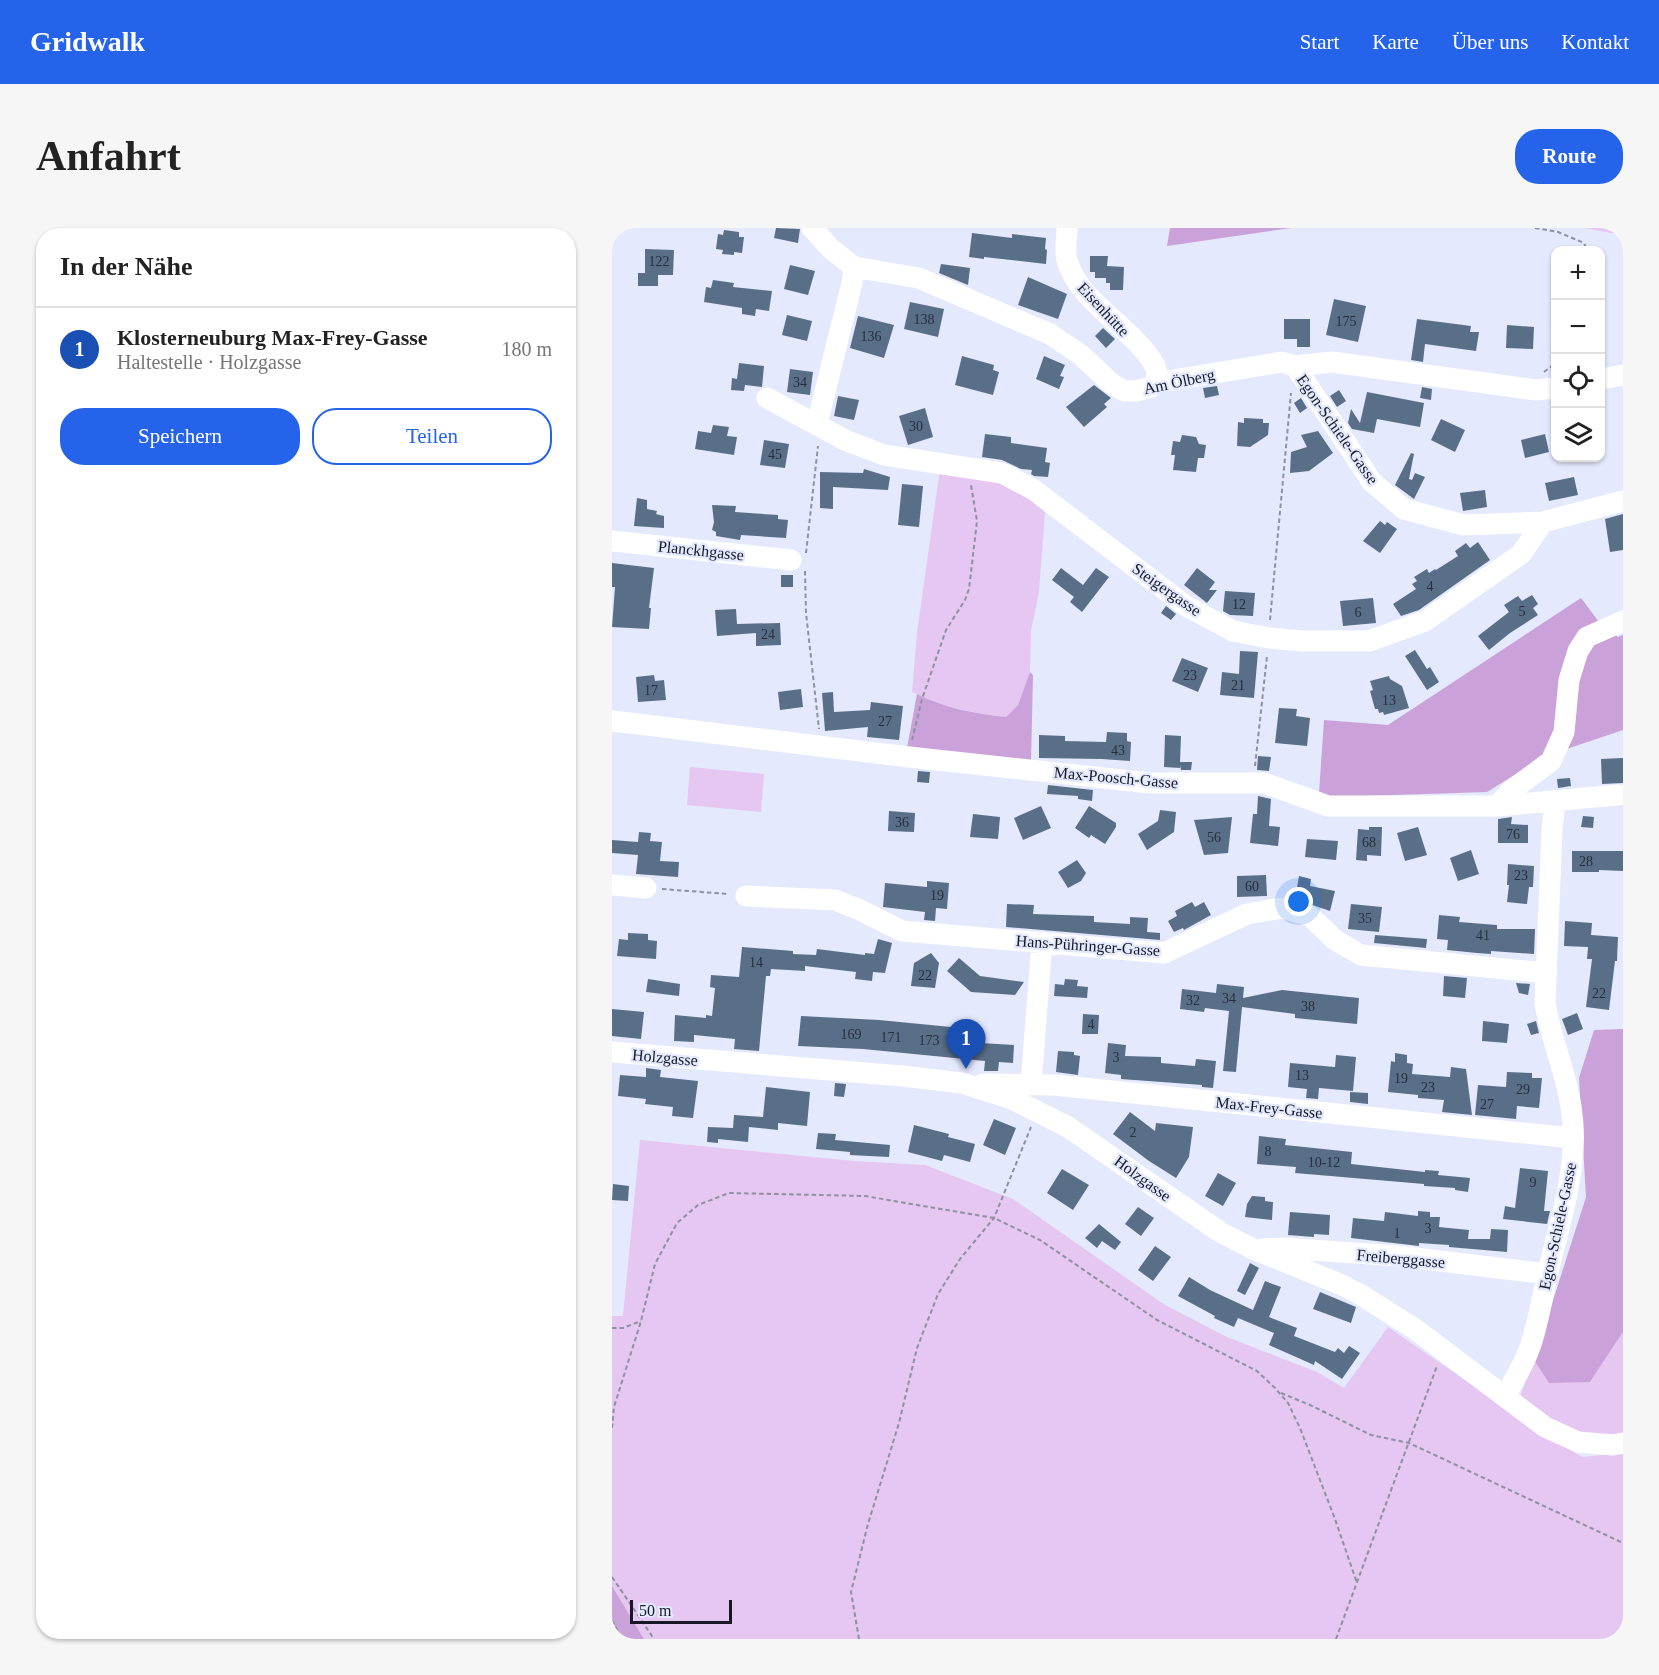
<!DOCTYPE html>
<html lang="de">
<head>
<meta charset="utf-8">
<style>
	:root { --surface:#fff; --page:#f6f6f6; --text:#222; --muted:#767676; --line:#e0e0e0; --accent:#2563eb }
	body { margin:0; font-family:Georgia,serif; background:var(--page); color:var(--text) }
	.controls { position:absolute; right:18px; top:18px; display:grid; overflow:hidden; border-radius:12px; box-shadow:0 2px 4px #0004 }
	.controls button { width:54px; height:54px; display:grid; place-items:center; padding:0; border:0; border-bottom:2px solid var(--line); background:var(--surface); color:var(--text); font:30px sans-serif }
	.scale { position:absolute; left:18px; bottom:15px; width:102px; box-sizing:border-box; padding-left:6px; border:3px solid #161925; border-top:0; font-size:16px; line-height:21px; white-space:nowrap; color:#161925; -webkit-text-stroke:4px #e4e9fe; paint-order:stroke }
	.you { position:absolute; left:687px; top:674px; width:21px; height:21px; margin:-15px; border:4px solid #fff; border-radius:50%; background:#1a73e8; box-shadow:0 0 0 9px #1a73e833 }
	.badge { display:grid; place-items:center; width:39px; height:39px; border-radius:50%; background:var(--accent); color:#fff; font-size:20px; font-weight:700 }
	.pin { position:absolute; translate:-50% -50px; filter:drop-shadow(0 2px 3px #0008) }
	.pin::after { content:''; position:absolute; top:32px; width:21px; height:18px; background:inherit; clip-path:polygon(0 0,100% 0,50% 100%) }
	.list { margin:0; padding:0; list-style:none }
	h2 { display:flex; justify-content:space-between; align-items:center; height:78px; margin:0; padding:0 24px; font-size:26px }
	h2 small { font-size:20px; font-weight:400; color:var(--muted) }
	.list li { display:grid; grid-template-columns:39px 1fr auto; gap:18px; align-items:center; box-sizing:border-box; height:84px; padding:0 24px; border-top:2px solid var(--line) }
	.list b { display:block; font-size:22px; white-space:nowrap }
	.list p { margin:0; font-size:20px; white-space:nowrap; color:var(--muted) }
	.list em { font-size:20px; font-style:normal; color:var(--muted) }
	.actions { display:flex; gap:12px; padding:18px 24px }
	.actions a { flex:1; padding:14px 0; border:2px solid var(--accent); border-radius:24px; text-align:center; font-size:21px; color:var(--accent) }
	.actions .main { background:var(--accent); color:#fff }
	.icon { flex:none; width:33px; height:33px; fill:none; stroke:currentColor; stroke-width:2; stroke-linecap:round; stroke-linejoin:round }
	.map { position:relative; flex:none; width:1011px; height:1411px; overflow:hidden; border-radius:24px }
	header { display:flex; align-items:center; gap:36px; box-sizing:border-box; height:84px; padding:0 30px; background:var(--accent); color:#fff }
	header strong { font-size:28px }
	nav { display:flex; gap:33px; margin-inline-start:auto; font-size:21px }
	.intro { display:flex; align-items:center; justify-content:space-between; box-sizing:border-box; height:144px; padding:0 36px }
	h1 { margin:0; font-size:42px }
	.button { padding:15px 27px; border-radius:24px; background:var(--accent); color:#fff; font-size:21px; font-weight:700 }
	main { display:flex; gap:36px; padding:0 36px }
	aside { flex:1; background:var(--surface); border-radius:24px; box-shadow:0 2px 4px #0004 }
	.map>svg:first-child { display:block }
	.green { fill:#e6c7f1 }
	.forest { fill:#caa1d9 }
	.building { fill:#596f88 }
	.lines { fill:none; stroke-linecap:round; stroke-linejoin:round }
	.path { stroke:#8d91a2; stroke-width:2; stroke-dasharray:4.5 3; stroke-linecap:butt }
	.minor { stroke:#fff; stroke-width:21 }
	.labels { text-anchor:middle; stroke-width:4.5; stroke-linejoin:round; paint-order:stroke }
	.number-label { font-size:14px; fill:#272e3e }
	.street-label { font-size:16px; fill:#161925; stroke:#e4e9fe }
</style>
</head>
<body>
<header>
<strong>Gridwalk</strong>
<nav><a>Start</a><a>Karte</a><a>Über uns</a><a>Kontakt</a></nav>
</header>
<div class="intro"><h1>Anfahrt</h1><a class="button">Route</a></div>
<main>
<aside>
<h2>In der Nähe<small></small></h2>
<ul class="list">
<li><span class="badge" style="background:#1a4fb4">1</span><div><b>Klosterneuburg Max-Frey-Gasse</b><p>Haltestelle · Holzgasse</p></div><em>180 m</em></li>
</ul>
<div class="actions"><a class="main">Speichern</a><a>Teilen</a></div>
</aside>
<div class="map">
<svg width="1011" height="1411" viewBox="0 0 1011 1411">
	<rect width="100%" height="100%" fill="#e4e9fe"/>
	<path class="green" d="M971,0H1011V7Z
		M328,241L372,248L411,264L433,284L427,364L419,403L418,444L406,477L394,489C361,485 330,479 300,464L305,405Z
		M78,539L152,546L149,584L75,577Z
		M28,912L242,933L313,937L401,971L553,1077L615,1109L705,1144L732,1160L776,1099L921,1199L970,1229L1011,1225V1411H32L0,1358V1088H11Z
		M1011,1104V1208H969L943,1197L907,1171L922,1132L978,1154Z"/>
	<path class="forest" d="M558,0H679L555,18Z
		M969,370L987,394L1006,409L1011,407V502L931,529L875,564L720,569L707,565L712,492L776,497Z
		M418,444L421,447L419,533L295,520L305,466C333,480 364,486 394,489L406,477Z
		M1011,801V1104L978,1154L937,1155L922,1132L974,969L967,850L982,802Z
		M0,1358L32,1411H0Z"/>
	<path class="building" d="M164,0L188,1L186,15L162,10Z
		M112,2L127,4V9H132L130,25L122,24V27L110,26L111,22L104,21L106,6L111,7Z
		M360,5L400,10V6L434,10L433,21L435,22L434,36L372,29V31L357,29Z
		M33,21L62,22L61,47H46V58H26V45H33Z
		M478,28H496L495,38L512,39L511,62H498V55H494V50H483V44H478Z
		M329,36L358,40L356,57L327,45Z
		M178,37L203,43L196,67L172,61Z
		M416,49L455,66L446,91L406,77Z
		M101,52L122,55L121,59L160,63L157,83L144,81L143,88L130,86V80L92,74L94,59L99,60Z
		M722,71L754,78L746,114L714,107Z
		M298,74L332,81L326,109L292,101Z
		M175,87L200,93L195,113L170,107Z
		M246,88L282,97L272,130L238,120Z
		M672,91H698V119H685V111H672Z
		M805,91L859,98L858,104H867L864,123L813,116L811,134L799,132Z
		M895,97L922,99L921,121L894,120Z
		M491,100L503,111L494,120L483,108Z
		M350,128L382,137L381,142L387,144L381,167L343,157Z
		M432,128L453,137L448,148L452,149L447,161L424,151Z
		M127,135L152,138L150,159L133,157L132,163L119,162L120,150L125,151Z
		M178,141L201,144L198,167L175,164Z
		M482,157L499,170L492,176L495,179L472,199L454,179Z
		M605,158L607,167L593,170L591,160Z
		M810,159L820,161L819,172L808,170Z
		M727,162L734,173L725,179L718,168Z
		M755,164L812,175L808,199L765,191L762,205L740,201L736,195L739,181L748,195Z
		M226,168L247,172L242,192L222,188Z
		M689,170L695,180L688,185L682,175Z
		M313,180L321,209L296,217L287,188Z
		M632,190L651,191V195H657L656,207L638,219L625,218L626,194L632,195Z
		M829,191L853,202L843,224L819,212Z
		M101,197L117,199L115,208L125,209L122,227L83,221L86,203L99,205Z
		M706,203L721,225L697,243L678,245L679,224L695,219L689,207Z
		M373,206L399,209V215L435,220L433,234L438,235L436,249L422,248L419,246L420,242L409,241L390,232L370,229Z
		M933,206L937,224L913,230L909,212Z
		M570,207L584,209L587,216L594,217L592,230H586L584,244L561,242L563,227H559L561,213L568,214Z
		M152,212L177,216L173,240L148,237Z
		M799,225L802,226L797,251L800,252L803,245L813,249L802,271L783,257Z
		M252,241L278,249L276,262L221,259V281L208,280V244L251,245Z
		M962,249L966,267L937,273L933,255Z
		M290,256L311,258L307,299L286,297Z
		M873,262L875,279L851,283L848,265Z
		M25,270L35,272V281L45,283L44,286L52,288V300L22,298Z
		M100,277L124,278L123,284L166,287V291L176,292L174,310L129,307L128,312L104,308V304L100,302L102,294Z
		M1011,286V322L998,324L993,291Z
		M768,293L773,297L775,294L785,301L768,325L751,313Z
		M866,314L878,332L807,382L789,388L781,376L804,361L800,356L805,353L802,349L815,341L817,345L823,341L824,342L846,328L843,323L854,315L858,320Z
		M0,335L42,340L37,380H39L37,401L0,399L3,359H0Z
		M449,340L471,357L484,340L497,349L470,384L458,374L462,369L440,352Z
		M585,340L603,354L597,362H605L595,375L572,357Z
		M169,347H181V359H169Z
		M613,363L643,365L641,388L618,387L611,383Z
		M920,367L926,376L921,380L926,387L898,405L877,422L866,408L897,384L892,377L906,368L910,373Z
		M761,370L764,395L731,398L728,373Z
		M554,378L564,386L559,392L549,385Z
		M124,381L125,396L168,395L169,417L144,418V405L105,408L103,382Z
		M803,422L815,441L818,439L827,454L815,462L793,428Z
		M628,423L646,424L642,470L608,467L610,444L627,446Z
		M570,430L596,440L586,464L560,453Z
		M42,447L43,453L52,452L54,472L26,474L24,449Z
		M777,448L778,451L790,458L797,480L772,487L771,484L767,485L766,481H763L758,463L761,462L758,453Z
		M189,461L191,479L168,482L166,464Z
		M221,464L222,484L258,482L259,474L291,478L287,512L255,509L256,499L213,503L210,465Z
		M667,480L685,481L684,488L698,490L695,518L663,515Z
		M495,504L515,505V513L519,514L518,533L490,531L427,530V507L453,508V513L494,514Z
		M553,507L569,508L568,534H580L579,542H569L568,537V540L552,539Z
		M646,528L659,529L657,543L645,542Z
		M1011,530V555L990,556L989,531Z
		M306,543L318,544L317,555L305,554Z
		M958,550L959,558L946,560L945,551Z
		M436,557L481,562L480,573L466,571V568L435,566Z
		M646,568L659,571L657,598L668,599L666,618L638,615L641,586H645Z
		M429,578L439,600L411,612L402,590Z
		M477,578L504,595V599L493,616L479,607L477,610L463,600Z
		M548,582L564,584L562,604L535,622L526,606L546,593Z
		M277,583L303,585L302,604L276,603Z
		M361,586L388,589L386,611L358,609Z
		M971,588L982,589L981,600L969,599Z
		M620,589L616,625L592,627L582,592Z
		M900,589L899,596L916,597V615H886V591Z
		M757,599H770L769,628L755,627V633L744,632L746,601L757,602Z
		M806,599L815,627L793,633L785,605Z
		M27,604L39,605L38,613L50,614L48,633L67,634L66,649L24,646L26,627L0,625V612L26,614Z
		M695,611L726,613L724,632L693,629Z
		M859,622L867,646L846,653L838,630Z
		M960,623H1011V643L987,642V644H960Z
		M465,632L474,645L469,653L456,660L446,644Z
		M896,636L922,638L921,659H917L915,676L895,674L897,657H895Z
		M654,647L655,668L625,669V648Z
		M687,648L699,651L698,658L723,663L718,683L683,671Z
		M315,653L337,655L335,681L324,680L323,693L312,692L313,684L271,679L273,655L315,659Z
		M580,674L583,679L592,674L599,687L572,702L571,700L562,704L556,693L565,688L563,683Z
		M395,676L422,677L421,686L482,688V694L518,696V689L536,690L535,704L548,705V712L394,699Z
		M739,676L770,679L767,704L736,701Z
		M827,687L848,689L847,694L885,697V701H923L922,726L879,723V726L865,725L835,722L836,712L825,711Z
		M953,693L980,695L979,707L1006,709L1005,733H1003L997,782L974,779L980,731H975L976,719L952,718Z
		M16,705L36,706V712L45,713L44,731L5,728L7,711L16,712Z
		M763,707L815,711L814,720L762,715Z
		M266,711L280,715L273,745L261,744L260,753L243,751L244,744L193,738V743L159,741L158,748H154L147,823L122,821L123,811L82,807V814L62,813L63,787L94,790V787L100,788L103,760L98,759L99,747L127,749L130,719L181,723V726L204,727L205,721L253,727V725L262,726Z
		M319,725L327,735L323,760L299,758L302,735Z
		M347,730L368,748L412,754L403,767L359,764L335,743Z
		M832,748L855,750L853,770L831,768Z
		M36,751L68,756L67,768L34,764Z
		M453,751L466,752L465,758L476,759L475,770L442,768L443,756L452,757Z
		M904,755L918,756L916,767L907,765Z
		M605,756L632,759L631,770L670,762L747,770L745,796L683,790V786L630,779L624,844L611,843L617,783L593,780L592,784L568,781L570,761L604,765Z
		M0,781L32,784L29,811L0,808Z
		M965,785L971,801L956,807L950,791Z
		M471,786L487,787L486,806H470Z
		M189,788L267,792L370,802L369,815L402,817L401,835L387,834L386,843H372L373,833L251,821L186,818Z
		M871,793L897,796L895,815L870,813Z
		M924,793L927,805L919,807L915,796Z
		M496,815L514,817L513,828L549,829V835L583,838L584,831L604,833L601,860L590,859V857L509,851V847L493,845Z
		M446,823L462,824V827L468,828L466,847L444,844Z
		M783,825L795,827V835L801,836L800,846L838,849L839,839L854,841L860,887L830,884L832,872L806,870V867L776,864L779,833L783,834Z
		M724,827L744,829L741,863L707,860L706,871L694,870L695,861L676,859L678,835L723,839Z
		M34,840L49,842L48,849L86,853L81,890L60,888L61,879L33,876L34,871L6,868L8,847L34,849Z
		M895,844L920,845V850H930L927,880L905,878L904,891L863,887L866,857L894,859Z
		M223,855L234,856L232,869L222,868Z
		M154,859L198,864L195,898L166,895V902L137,899L136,914L106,911V915L95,914L96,899L121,900L122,887L151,889Z
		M738,864L756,865V876L738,874Z
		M518,884L543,903L544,895L581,899L577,929L564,950L537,933L501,906Z
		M382,891L404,900L393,927L371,917Z
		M302,897L337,906L336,909L363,916L358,934L332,927L330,933L296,924Z
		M206,905L224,906L223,912L278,917L277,929L238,927V924L204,921Z
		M647,908L674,911L673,917L740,924L739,936L813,944V942L827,943L826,947L858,950L856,964L843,962V960L812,958V956L683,945L684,939L645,936Z
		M908,940L936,943L932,983H938L935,996L891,991L893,978L903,980Z
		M450,941L477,957L461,982L435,965Z
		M606,945L624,955L611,978L593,968Z
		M1,956L17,958L16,973L0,972Z
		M640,968L653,969V973L661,974L660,992L633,989L635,976Z
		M526,979L542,990L529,1008L513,996Z
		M806,983L818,984V989H828L827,999L857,1002L856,1011H878L879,1001L896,1002L895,1024L837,1019V1017L807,1015V1018L739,1010L741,990L772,993L773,984L806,988Z
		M678,984L718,987L717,1007L702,1006V1009L676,1007Z
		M487,996L509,1014L503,1022L490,1013L485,1020L473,1010Z
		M543,1018L559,1029L541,1053L526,1042Z
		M638,1035L647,1040L633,1067L625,1063Z
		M577,1049L598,1062L641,1082L653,1053L669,1059L657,1089L685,1100L682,1108L723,1124L726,1120L732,1125L737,1118L748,1125L730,1151L703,1133L702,1137L657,1117L662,1105L626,1090L622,1099L602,1090L603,1088L566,1068Z
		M708,1064L744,1079L739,1095L701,1081Z"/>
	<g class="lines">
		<path class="path" d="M923,0L946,4L972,15L975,22
			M932,144L944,135
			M194,325L206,218
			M193,343L194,385L207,501
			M658,392L679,165
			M300,512L310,471L334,402L353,372L357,361L365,293L359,257
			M643,538L655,428
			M50,661L116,666
			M0,1100H11L29,1093
			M669,1165L698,1177L759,1207L797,1215L1011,1315
			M0,1200L2,1179L29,1093L43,1036L65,995L86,977L117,965L253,968L382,990L428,1012L545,1092L645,1143L663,1160L676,1175L688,1200L723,1291L745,1355
			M0,1349L42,1411
			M0,1392L10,1411
			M247,1411L239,1364L256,1296L287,1195L305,1120L326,1066L348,1031L382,990L419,899
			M724,1411L825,1138"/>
		<path class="minor" d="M200,0L218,20L242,39L307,50L438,106L469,127L500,156L512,163H524L539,159L543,155L658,136L670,134L683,138L720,134L924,162L944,160
			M455,0C455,10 452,23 455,32C466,74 523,101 543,138C546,144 545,149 543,155
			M683,138L760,254L792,281L852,297L931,294L1011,273
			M988,151L1011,147
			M155,170L235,213L272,227L390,245L422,262L574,378L621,403L657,410L691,413H757L813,393L909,326L931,294
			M205,196L240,55L242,39
			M0,313L179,332
			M0,493L297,529L538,555H652L716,578H885L1006,567
			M885,578L900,562L939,533L952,504L957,452L966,423L975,409L1011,393
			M0,657L34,660
			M134,668L223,672L248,682L290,703L552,725L635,686L670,680L698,688L723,712L749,727L935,745
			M0,824L290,848L350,855L400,871L456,899L608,1004L641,1021L730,1057L749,1067L803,1101L933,1199L966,1214L1001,1217L1011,1215
			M371,856L442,857L961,910
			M419,856L430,714
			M650,1021L670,1020L787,1028L936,1046
			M893,1168C902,1152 912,1137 918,1119C926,1096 930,1072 935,1048C947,997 967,939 960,886C956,848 939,813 933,775L940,602L943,573"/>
	</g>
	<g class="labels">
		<g class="number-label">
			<text x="47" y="38">122</text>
			<text x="312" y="96">138</text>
			<text x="734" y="98">175</text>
			<text x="259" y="113">136</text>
			<text x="188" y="159">34</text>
			<text x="304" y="203">30</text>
			<text x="163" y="231">45</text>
			<text x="818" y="363">4</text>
			<text x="627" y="381">12</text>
			<text x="910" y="388">5</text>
			<text x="746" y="389">6</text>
			<text x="156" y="411">24</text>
			<text x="578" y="452">23</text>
			<text x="626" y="462">21</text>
			<text x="39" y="467">17</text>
			<text x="777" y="477">13</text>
			<text x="273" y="498">27</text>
			<text x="506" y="527">43</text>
			<text x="290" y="599">36</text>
			<text x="901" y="611">76</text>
			<text x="602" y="614">56</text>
			<text x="757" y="619">68</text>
			<text x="974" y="638">28</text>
			<text x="909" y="652">23</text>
			<text x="640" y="663">60</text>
			<text x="325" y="672">19</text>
			<text x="753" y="695">35</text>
			<text x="871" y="712">41</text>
			<text x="144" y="739">14</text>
			<text x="313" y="752">22</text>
			<text x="987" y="770">22</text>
			<text x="617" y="775">34</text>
			<text x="581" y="777">32</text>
			<text x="696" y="783">38</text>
			<text x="479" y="801">4</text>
			<text x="239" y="811">169</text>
			<text x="279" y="814">171</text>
			<text x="317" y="817">173</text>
			<text x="504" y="834">3</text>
			<text x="690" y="852">13</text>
			<text x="789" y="855">19</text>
			<text x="816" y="864">23</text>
			<text x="911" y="866">29</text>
			<text x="875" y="881">27</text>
			<text x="521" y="909">2</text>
			<text x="656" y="928">8</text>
			<text x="712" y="939">10-12</text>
			<text x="921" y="959">9</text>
			<text x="816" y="1005">3</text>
			<text x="785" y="1010">1</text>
		</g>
		<g class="street-label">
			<text transform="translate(492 81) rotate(47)" y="6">Eisenhütte</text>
			<text transform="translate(567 153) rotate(-12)" y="6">Am Ölberg</text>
			<text transform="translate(726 201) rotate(55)" y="6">Egon-Schiele-Gasse</text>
			<text transform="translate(89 322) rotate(6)" y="6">Planckhgasse</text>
			<text transform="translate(555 361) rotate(35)" y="6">Steigergasse</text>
			<text transform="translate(504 549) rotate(5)" y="6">Max-Poosch-Gasse</text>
			<text transform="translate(476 717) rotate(4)" y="6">Hans-Pühringer-Gasse</text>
			<text transform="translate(53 829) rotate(5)" y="6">Holzgasse</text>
			<text transform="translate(657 879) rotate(6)" y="6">Max-Frey-Gasse</text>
			<text transform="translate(531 950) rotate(36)" y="6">Holzgasse</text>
			<text transform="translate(945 998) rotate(-78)" y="6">Egon-Schiele-Gasse</text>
			<text transform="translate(789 1030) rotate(5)" y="6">Freiberggasse</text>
		</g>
	</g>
</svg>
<div class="controls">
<button>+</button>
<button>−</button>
<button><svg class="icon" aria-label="locate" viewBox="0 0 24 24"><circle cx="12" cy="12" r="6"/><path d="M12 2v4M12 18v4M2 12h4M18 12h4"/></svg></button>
<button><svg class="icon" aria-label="layers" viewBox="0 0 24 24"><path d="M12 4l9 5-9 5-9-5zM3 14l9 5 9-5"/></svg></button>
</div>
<div class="scale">50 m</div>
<div class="you"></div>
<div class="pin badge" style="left:354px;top:841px;background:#1a4fb4">1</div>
</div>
</main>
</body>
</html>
